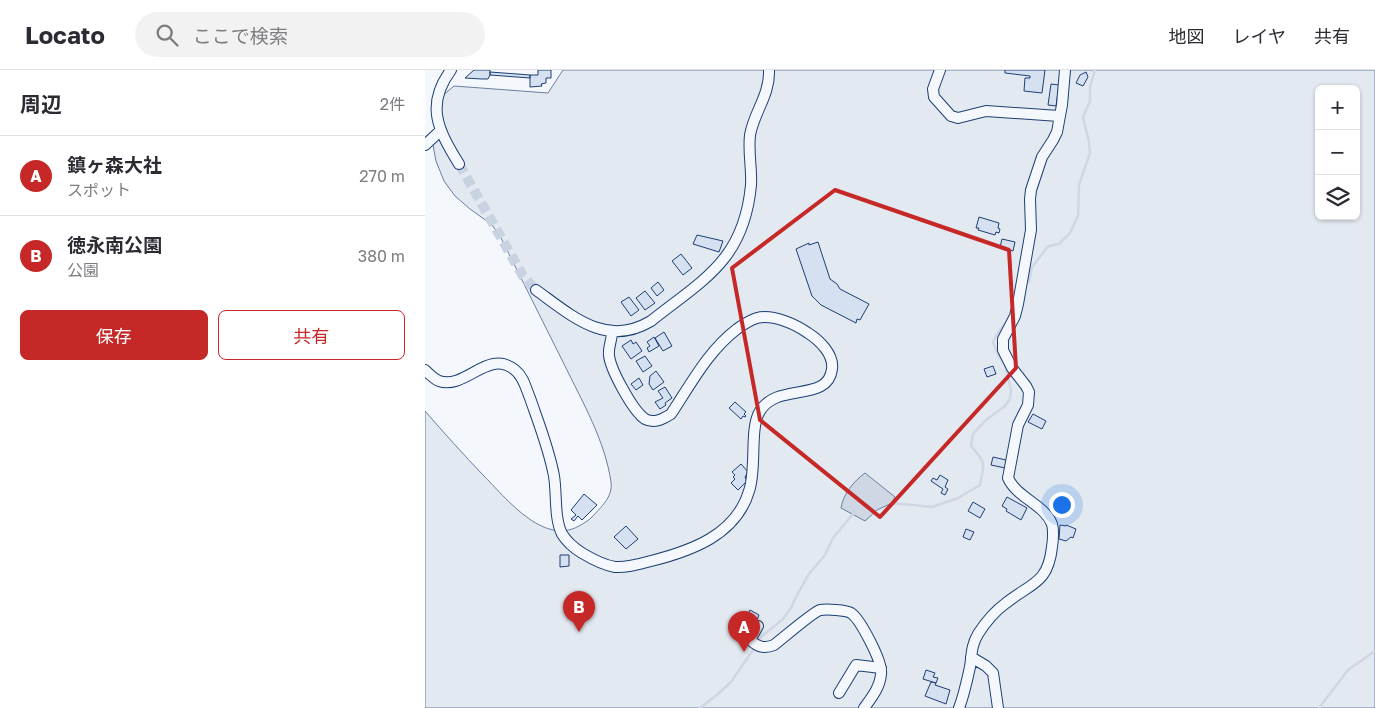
<!DOCTYPE html>
<html lang="ja">
<head>
<meta charset="utf-8">
<style>
	:root { --surface:#fff; --page:#f2f2f3; --text:#2b2b33; --muted:#7c7c81; --line:#e1e1e2; --accent:#c62828 }
	body { margin:0; font-family:"Golos Text","Noto Sans JP",sans-serif; background:var(--page); color:var(--text) }
	.controls { position:absolute; right:15px; top:15px; display:grid; overflow:hidden; border-radius:8px; box-shadow:0 1px 4px #0004 }
	.controls button { width:45px; height:45px; display:grid; place-items:center; padding:0; border:0; border-bottom:1px solid var(--line); background:var(--surface); color:var(--text); font:25px sans-serif }
	.you { position:absolute; left:636px; top:434px; width:18px; height:18px; margin:-12px; border:4px solid #fff; border-radius:50%; background:#1a73e8; box-shadow:0 0 0 8px #1a73e833 }
	.badge { display:grid; place-items:center; width:32px; height:32px; border-radius:50%; background:var(--accent); color:#fff; font-size:16px; font-weight:700 }
	.pin { position:absolute; translate:-50% -41px; filter:drop-shadow(0 1px 2px #0008) }
	.pin::after { content:''; position:absolute; top:26px; width:18px; height:15px; background:inherit; clip-path:polygon(0 0,100% 0,50% 100%) }
	.list { margin:0; padding:0; list-style:none }
	h2 { display:flex; justify-content:space-between; align-items:center; height:65px; margin:0; padding:0 20px; font-size:21px }
	h2 small { font-size:16px; font-weight:400; color:var(--muted) }
	.list li { display:grid; grid-template-columns:32px 1fr auto; gap:15px; align-items:center; box-sizing:border-box; height:80px; padding:0 20px; border-top:1px solid var(--line) }
	.list b { display:block; font-size:19px; white-space:nowrap }
	.list p { margin:0; font-size:16px; white-space:nowrap; color:var(--muted) }
	.list em { font-size:16px; font-style:normal; color:var(--muted) }
	.actions { display:flex; gap:10px; padding:15px 20px }
	.actions a { flex:1; padding:11px 0; border:1px solid var(--accent); border-radius:8px; text-align:center; font-size:18px; color:var(--accent) }
	.actions .main { background:var(--accent); color:#fff }
	.icon { flex:none; width:28px; height:28px; fill:none; stroke:currentColor; stroke-width:2; stroke-linecap:round; stroke-linejoin:round }
	.map { position:relative; flex:none; width:950px; height:638px; overflow:hidden }
	header { display:flex; align-items:center; gap:30px; box-sizing:border-box; height:70px; padding:0 25px; background:var(--surface); border-bottom:1px solid var(--line) }
	header strong { font-size:24px }
	nav { display:flex; gap:28px; margin-inline-start:auto; font-size:18px }
	.search { width:350px; height:45px; background:var(--page); display:flex; align-items:center; gap:12px; box-sizing:border-box; padding:0 18px; border-radius:28px; color:var(--muted); font-size:19px }
	main { display:flex }
	aside { flex:1; background:var(--surface) }
	.map>svg:first-child { display:block }
	.green { fill:#e3e9f0; stroke:#687fa3; fill-rule:evenodd }
	.water { fill:#cfd7e4; stroke:#687fa3 }
	.lines { fill:none; stroke-linecap:round; stroke-linejoin:round }
	.stream { stroke:#cfd7e4; stroke-width:2.5 }
	.building { fill:#d5e0f0; stroke:#1d3f73 }
	.minor-tunnel { stroke:#c9d2e0; stroke-width:10; stroke-dasharray:10 5; stroke-linecap:butt }
	.minor-casing { stroke:#1d3f73; stroke-width:12 }
	.minor { stroke:#f4f7fb; stroke-width:10 }
	.marked { fill:none; stroke:#c62828; stroke-width:4; stroke-linejoin:round }
</style>
</head>
<body>
<header>
<strong>Locato</strong>
<div class="search"><svg class="icon" aria-label="search" viewBox="0 0 24 24"><circle cx="10" cy="10" r="6"/><path d="M15 15l6 6"/></svg>ここで検索</div>
<nav><a>地図</a><a>レイヤ</a><a>共有</a></nav>
</header>
<main>
<aside>
<h2>周辺<small>2件</small></h2>
<ul class="list">
<li><span class="badge">A</span><div><b>鎮ヶ森大社</b><p>スポット</p></div><em>270 m</em></li>
<li><span class="badge">B</span><div><b>徳永南公園</b><p>公園</p></div><em>380 m</em></li>
</ul>
<div class="actions"><a class="main">保存</a><a>共有</a></div>
</aside>
<div class="map">
<svg width="950" height="638" viewBox="0 0 950 638">
	<rect width="100%" height="100%" fill="#f4f7fb"/>
	<path class="green" d="M138,0H950V638H0V341C19,363 38,384 58,405C81,428 118,476 154,456C159,453 163,451 167,447C176,437 188,427 186,412C180,371 158,333 140,296C118,252 96,208 74,164L66,154L45,139L30,126L19,111L11,91L8,75L12,43L17,26L29,16L123,23ZM894,19H931V146H894Z"/>
	<path class="water" d="M440,403L470,427L467,433L452,440L440,451L416,438C418,424 429,411 440,403Z"/>
	<g class="lines">
		<path class="stream" d="M604,212L607,197L621,179L624,176L634,174L645,163L653,146L654,115L665,83L664,72L658,47L665,31V17L670,0
			M467,433L507,437L533,428L555,415C559,393 562,394 546,376L548,364L561,350L580,336L585,329L586,320L580,295L573,285L568,272L572,264L582,251
			M332,573L336,567L358,549L366,538L373,523L384,504L400,485L408,468L428,444
			M275,638L293,624L306,612L330,577
			M894,638L923,600L950,581"/>
	</g>
	<path class="building" d="M49,0H65V5L63,9H57L40,8Z
		M113,0H126V8H121V13L116,14L117,16L105,17V5H113Z
		M580,0H620L617,23L599,21L600,8H605V6L580,3Z
		M65,2L105,5V8L65,5Z
		M661,2L663,7L658,16L651,13L655,5Z
		M626,14L634,15L631,36L623,35Z
		M554,147L574,153L573,158L575,159L574,163L571,162L570,165L553,160L554,158H551Z
		M272,165L298,171L294,182L268,174Z
		M577,169L590,172L588,181L575,177Z
		M393,172L405,209L412,214L415,219L444,234L435,250L432,249L431,253L396,235L387,226L371,179L384,173V175Z
		M256,184L267,198L258,205L247,191Z
		M233,212L239,220L232,226L226,218Z
		M220,221L230,233L220,240L211,228Z
		M204,227L214,240L206,246L196,232Z
		M239,262L247,276L238,281L230,268Z
		M229,267L234,276L224,282L222,278L225,276L222,272Z
		M206,270L208,274L211,272L217,281L206,289L197,276Z
		M220,286L227,296L218,302L211,291Z
		M568,296L571,304L562,307L559,299Z
		M231,301L239,312L228,320L224,314L225,306Z
		M214,308L218,315L211,320L206,314Z
		M240,317L247,328L240,333L241,335L235,339L230,332L238,328L233,321Z
		M310,332L321,342L319,344L321,346L320,347L318,346L316,349L304,338Z
		M608,344L621,351L617,359L603,352Z
		M568,387L581,390L580,398L566,395Z
		M316,394L323,402L320,407L322,411L313,420L306,413L310,409L308,407L310,405L307,402Z
		M515,405L523,410L520,417L523,419L520,425L516,423L518,419L506,411L508,408L512,410Z
		M159,424L172,435L157,450L153,446L149,451L146,449L151,445L146,440Z
		M582,427L602,438L596,450L581,441L582,439L577,436Z
		M548,432L560,439L555,448L543,441Z
		M635,455L641,456V455L651,459L648,468L646,467L641,471L634,469Z
		M201,456L213,469L201,479L189,467Z
		M541,459L549,462L545,470L538,467Z
		M135,485H144V496L135,497Z
		M325,540L334,545L330,555L320,550Z
		M314,552L320,555L321,553L330,558L326,567L317,562L318,560L312,557Z
		M501,600L510,603L508,607L513,608L511,613L498,609Z
		M506,612L511,613L510,615L525,620L521,634L500,626Z"/>
	<g class="lines">
		<path class="minor-tunnel" d="M34,94L98,206L111,220"/>
		<defs>
			<path id="minor" d="M26,0C0,35 13,60 34,94
				M515,0L508,19L509,27L526,46L533,48L561,41L634,46
				M0,75L14,62
				M111,220C147,246 181,278 226,251C279,209 319,190 326,115C327,99 323,82 325,65C329,42 345,25 344,0
				M0,300C4,304 9,309 14,311C41,320 63,278 90,300C99,307 101,319 105,328C114,354 124,379 129,406C132,424 129,448 137,464C142,472 149,478 157,483C167,489 178,495 190,497C202,498 215,494 226,491C266,481 311,465 324,421C332,399 324,358 335,341C352,312 403,333 407,299C409,284 394,270 383,263C370,254 348,244 332,248C325,250 319,254 312,259C283,281 266,314 246,344C238,349 229,354 220,349C208,341 185,299 184,285C183,277 187,270 187,262
				M333,556L325,570C333,577 339,579 349,575C357,569 388,542 395,540C401,539 421,540 426,543C435,549 458,592 456,604C455,617 447,627 439,638
				M546,587L561,596L568,603L573,638
				M414,623L431,595L456,598
				M534,638C539,625 542,611 545,597C547,584 546,576 553,564C560,553 570,541 581,533C606,513 623,514 627,477C628,470 629,462 627,454C619,434 592,428 583,408L593,355L603,335L604,322L601,316L587,298L578,280V269L590,246L593,234L606,160L605,129L606,120L617,87L628,70L632,62L637,35L640,0"/>
		</defs>
		<use href="#minor" class="minor-casing"/>
		<use href="#minor" class="minor"/>
	</g>
	<path class="marked" d="M410,120L584,180L591,298L455,447L335,350L307,198Z"/>
</svg>
<div class="controls">
<button>+</button>
<button>−</button>
<button><svg class="icon" aria-label="layers" viewBox="0 0 24 24"><path d="M12 4l9 5-9 5-9-5zM3 14l9 5 9-5"/></svg></button>
</div>
<div class="you"></div>
<div class="pin badge" style="left:319px;top:582px">A</div>
<div class="pin badge" style="left:154px;top:562px">B</div>
</div>
</main>
</body>
</html>
